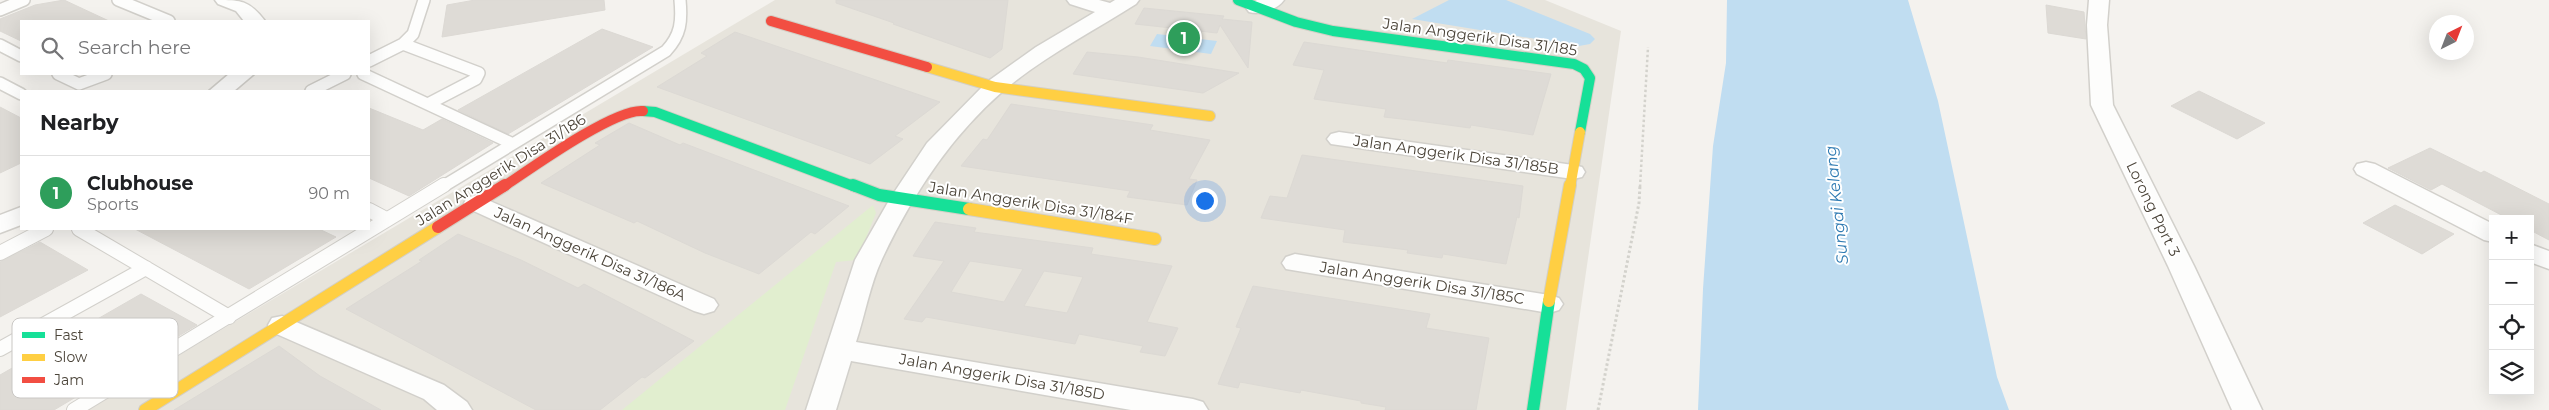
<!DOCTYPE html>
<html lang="en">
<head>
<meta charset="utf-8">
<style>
	:root { --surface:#fff; --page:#f2f2f2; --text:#202124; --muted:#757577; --line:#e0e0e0; --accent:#868178 }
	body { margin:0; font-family:Montserrat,sans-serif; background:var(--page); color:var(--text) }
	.controls { position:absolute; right:15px; bottom:15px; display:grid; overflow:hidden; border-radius:0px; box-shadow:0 5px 20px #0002 }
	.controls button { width:45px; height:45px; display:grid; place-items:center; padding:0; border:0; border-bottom:1px solid var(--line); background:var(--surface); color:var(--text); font:25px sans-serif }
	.compass { position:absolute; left:2429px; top:15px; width:45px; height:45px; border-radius:50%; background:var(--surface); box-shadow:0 5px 20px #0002; rotate:42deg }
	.you { position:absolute; left:1204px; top:200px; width:18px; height:18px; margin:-12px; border:4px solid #fff; border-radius:50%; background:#1a73e8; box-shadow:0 0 0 8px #1a73e833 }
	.badge { display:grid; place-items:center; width:32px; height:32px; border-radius:50%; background:var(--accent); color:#fff; font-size:16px; font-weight:700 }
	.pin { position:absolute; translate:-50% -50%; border:2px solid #fff; box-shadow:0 1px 5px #0006 }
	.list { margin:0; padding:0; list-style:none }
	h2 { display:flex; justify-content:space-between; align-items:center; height:65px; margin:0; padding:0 20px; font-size:21px }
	h2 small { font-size:16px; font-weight:400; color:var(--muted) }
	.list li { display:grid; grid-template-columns:32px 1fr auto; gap:15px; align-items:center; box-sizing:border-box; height:75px; padding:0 20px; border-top:1px solid var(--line) }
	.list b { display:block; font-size:19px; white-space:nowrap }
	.list p { margin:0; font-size:16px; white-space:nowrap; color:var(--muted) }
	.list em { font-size:16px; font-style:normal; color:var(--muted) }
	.icon { flex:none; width:28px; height:28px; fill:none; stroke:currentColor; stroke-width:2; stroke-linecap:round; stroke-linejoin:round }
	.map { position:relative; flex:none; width:2549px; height:410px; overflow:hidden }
	.search { position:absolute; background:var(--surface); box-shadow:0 5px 20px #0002; left:20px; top:20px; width:350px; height:55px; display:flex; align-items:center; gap:12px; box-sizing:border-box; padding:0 18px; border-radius:0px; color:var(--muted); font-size:19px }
	.panel { position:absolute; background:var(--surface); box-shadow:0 5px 20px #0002; left:20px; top:90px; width:350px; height:140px; border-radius:0px }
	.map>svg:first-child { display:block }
	.residential { fill:#e7e4dc }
	.green { fill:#e1eecf }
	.water { fill:#c0ddf1 }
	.building { fill:#dedbd6; stroke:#dcd9d4; fill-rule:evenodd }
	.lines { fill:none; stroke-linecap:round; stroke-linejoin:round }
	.lane-far1-casing { stroke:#d2d0cb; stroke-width:14 }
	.lane-casing { stroke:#d2d0cb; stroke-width:16 }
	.street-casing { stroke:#d2d0cb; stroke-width:3 }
	.fast-far1-casing { stroke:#d3cfc5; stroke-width:12 }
	.fast-casing { stroke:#d3cfc5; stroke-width:14 }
	.slow-far1-casing { stroke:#d3cfc5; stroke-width:12 }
	.slow-casing { stroke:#d3cfc5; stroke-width:14 }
	.jam-far1-casing { stroke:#d3cfc5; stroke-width:12 }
	.jam-casing { stroke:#d3cfc5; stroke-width:14 }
	.path-far1 { stroke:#d3d2cc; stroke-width:2.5; stroke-dasharray:2.5 2.5; stroke-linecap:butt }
	.path { stroke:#d3d2cc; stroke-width:3; stroke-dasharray:2.5 2.5; stroke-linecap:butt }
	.lane-far1 { stroke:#fdfdfc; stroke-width:11 }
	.lane { stroke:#fdfdfc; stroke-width:14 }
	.street { fill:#fdfdfc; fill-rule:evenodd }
	.fast-far1 { stroke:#16e098; stroke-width:10 }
	.fast { stroke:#16e098; stroke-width:12 }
	.slow-far1 { stroke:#ffcf43; stroke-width:10 }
	.slow { stroke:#ffcf43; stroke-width:12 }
	.jam-far1 { stroke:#f24e42; stroke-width:10 }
	.jam { stroke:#f24e42; stroke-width:12 }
	.labels { text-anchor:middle; stroke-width:4; stroke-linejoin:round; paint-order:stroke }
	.street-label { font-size:15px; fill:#4b4439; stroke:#fff }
	.water-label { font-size:16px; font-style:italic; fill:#2e7ab2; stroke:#fff }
	.key { fill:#fff; stroke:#c9c7c4; stroke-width:1 }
	.key-label { font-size:14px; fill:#4b4439 }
</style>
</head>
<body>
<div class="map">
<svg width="2549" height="410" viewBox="0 0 2549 410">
	<rect width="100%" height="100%" fill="#f4f2ee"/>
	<path class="residential" d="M775,0H1545L1621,31L1566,410H87Z"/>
	<path class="green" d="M873,205L876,213L857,260L836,262L785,410H622Z"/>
	<path class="water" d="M1449,0H1506L1590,34L1595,39L1590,44L1579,46L1412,19Z
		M1727,0H1908L1938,101L1997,377L2009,410H1698L1703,289L1713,146L1726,63Z
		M1157,34L1217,41L1211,54L1150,46Z"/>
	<path class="building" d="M64,0L109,21H21V41L0,31V19L35,5Z
		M475,0H604L605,10L442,37L447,5Z
		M836,0H1008L1002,49L990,58L893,24L894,23L836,3Z
		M2046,5L2084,12L2086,39L2048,33Z
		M1144,8L1224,16L1222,19L1252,22L1248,68L1220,25L1217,33L1135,24Z
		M602,29L653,47L508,134L458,110Z
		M735,32L873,79L940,102L895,136L903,139L870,164L657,87L707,56L701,53Z
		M1304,42L1447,63L1448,60L1551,74L1533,135L1471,125L1470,128L1419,121L1384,117L1386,109L1314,99L1324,70L1293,65Z
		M1087,52L1138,57L1239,73L1203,93L1073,74Z
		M2199,91L2265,123L2237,139L2171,106Z
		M1011,104L1153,125L1150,130L1210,140L1189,179L1197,180L1187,205L1127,197L1130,191L961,166L983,139L987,140Z
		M0,107L21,118V163L0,173Z
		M369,108L423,130L442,119L493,143L409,196L369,178Z
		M629,123L680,145L683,143L849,206L815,234L811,232L759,274L705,253L637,221L634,223L541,183L600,145L595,143Z
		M2430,148L2481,173L2484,171L2549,204V240L2530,230V219H2509L2442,184L2431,190L2388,168Z
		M1302,155L1523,186L1519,218L1517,217L1506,264L1443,254L1442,258L1407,253L1408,250L1343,242L1345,230L1261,218L1270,196L1287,198Z
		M2395,205L2454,234L2422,254L2363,223Z
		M935,222L976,228L974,232L1093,248L1091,254L1172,266L1147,322L1178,328L1165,356L1140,352L1143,346L1079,334L1075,344L926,317L922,322L904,319L944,261L913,256ZM970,261L1023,269L1004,302L951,292ZM1044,271L1083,277L1067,313L1024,306Z
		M135,229H319L336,237L249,289Z
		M458,234L521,260L578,288L584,284L694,341L645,378L642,377L600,410H536L346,309L422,261L419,260Z
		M40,242L88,270L0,317V262Z
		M1253,286L1430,314L1426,328L1489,338L1476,410H1385L1386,407L1361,403V401L1301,390L1300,393L1240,382L1238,388L1218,384L1241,328L1236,327Z
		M141,294L197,325L54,410H0V375Z
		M279,346L320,376L381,410H174Z"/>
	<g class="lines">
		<defs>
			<path id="lane-far1" d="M118,0L169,21
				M0,10L24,0
				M403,44L479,73L476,79L428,104
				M0,45L21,56
				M369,61L403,44L413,34L424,0
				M58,74L79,84L106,74
				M363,74L511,143
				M0,83L21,94
				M311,91L345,74
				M442,187L666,51C681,35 682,21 680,0"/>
			<path id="lane" d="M369,210L386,219
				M79,229L229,317
				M0,253L46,229
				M0,349L146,268
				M74,410L444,185"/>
			<path id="street" d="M215,0C241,0 249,0 265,21H244L236,11L218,4Z
				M1067,0H1099L1110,3L1115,0H1139L1136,4C1092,32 1043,57 1003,91C951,136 911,197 882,259C870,284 865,315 856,342L1193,399L1203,402L1208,410H1131L851,361L836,410H806L855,260L891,197L927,143L987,82L1036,47L1095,12L1070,4Z
				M1257,0H1284C1277,10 1260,15 1249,12L1246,8L1249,4Z
				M2089,0H2109L2107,25L2113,105L2194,266L2262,410H2232L2168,266L2091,105L2087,25Z
				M229,74H254L234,91H209Z
				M1339,132L1573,165L1582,167L1585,172L1582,177L1573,179L1331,144L1327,139L1331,134Z
				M2366,162L2375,164L2493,224V242L2484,240L2357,174L2354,169L2357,164Z
				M476,195L714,299L718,305L714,311L704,314L694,311L467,208L464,203L467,198Z
				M21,207V225L0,233V215Z
				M2530,244L2549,251V269L2530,262Z
				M1295,254L1549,295L1559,298L1563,304L1559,310L1549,313L1286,269L1282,263L1286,257Z
				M282,316L444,385L467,402L472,410H437L424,399L272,332L268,325L272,318Z"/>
			<path id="fast-far1" d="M1238,0L1296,22L1333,31L1574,64L1584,69L1590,78L1580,132
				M643,111L655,112L856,187"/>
			<path id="fast" d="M853,185L879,195L969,209
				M1533,410L1549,301"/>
			<path id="slow-far1" d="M927,67L995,87L1210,116
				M1570,187L1580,132"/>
			<path id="slow" d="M969,209L1155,239
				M1549,301L1570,185
				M145,410L438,227"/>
			<path id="jam-far1" d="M771,21L927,67
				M503,187C530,169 615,108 643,111"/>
			<path id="jam" d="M438,227L505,185"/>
		</defs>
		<use href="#lane-far1" class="lane-far1-casing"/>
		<use href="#lane" class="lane-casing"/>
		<use href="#street" class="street-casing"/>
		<use href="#fast-far1" class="fast-far1-casing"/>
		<use href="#fast" class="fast-casing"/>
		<use href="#slow-far1" class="slow-far1-casing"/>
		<use href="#slow" class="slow-casing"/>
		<use href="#jam-far1" class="jam-far1-casing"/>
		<use href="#jam" class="jam-casing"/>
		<path class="path-far1" d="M1640,187L1648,47"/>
		<path class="path" d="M1598,410L1639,203L1640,185"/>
		<use href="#lane-far1" class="lane-far1"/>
		<use href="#lane" class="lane"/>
		<use href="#street" class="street"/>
		<use href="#fast-far1" class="fast-far1"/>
		<use href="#fast" class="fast"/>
		<use href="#slow-far1" class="slow-far1"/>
		<use href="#slow" class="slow"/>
		<use href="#jam-far1" class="jam-far1"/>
		<use href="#jam" class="jam"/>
	</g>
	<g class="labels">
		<g class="street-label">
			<text transform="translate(1480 37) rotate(8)" y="5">Jalan Anggerik Disa 31/185</text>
			<text transform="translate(1456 155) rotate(8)" y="5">Jalan Anggerik Disa 31/185B</text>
			<text transform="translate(501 170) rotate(-32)" y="5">Jalan Anggerik Disa 31/186</text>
			<text transform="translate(1031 203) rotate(9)" y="5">Jalan Anggerik Disa 31/184F</text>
			<text transform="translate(2153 209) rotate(64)" y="5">Lorong Pprt 3</text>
			<text transform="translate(590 254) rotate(24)" y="5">Jalan Anggerik Disa 31/186A</text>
			<text transform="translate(1422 283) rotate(9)" y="5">Jalan Anggerik Disa 31/185C</text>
			<text transform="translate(1002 377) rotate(10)" y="5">Jalan Anggerik Disa 31/185D</text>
		</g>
		<g class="water-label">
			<text transform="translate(1836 205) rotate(-96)" y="6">Sungai Kelang</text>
		</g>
	</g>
	<rect x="12" y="318" width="166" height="80" rx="8" class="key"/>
	<rect x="22" y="332" width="23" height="6" fill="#16e098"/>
	<rect x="22" y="354" width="23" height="7" fill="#ffcf43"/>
	<rect x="22" y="377" width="23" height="6" fill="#f24e42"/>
	<g class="key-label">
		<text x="54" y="340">Fast</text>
		<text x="54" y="362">Slow</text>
		<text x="54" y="385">Jam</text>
	</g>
</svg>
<div class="controls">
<button>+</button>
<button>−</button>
<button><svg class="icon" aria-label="locate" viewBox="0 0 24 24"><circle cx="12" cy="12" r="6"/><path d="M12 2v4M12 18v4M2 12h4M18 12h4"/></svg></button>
<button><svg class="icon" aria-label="layers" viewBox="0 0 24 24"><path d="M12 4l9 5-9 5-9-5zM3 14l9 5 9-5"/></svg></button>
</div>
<svg class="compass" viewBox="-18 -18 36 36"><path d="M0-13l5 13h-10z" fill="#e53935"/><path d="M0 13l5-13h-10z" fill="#757577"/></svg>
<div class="you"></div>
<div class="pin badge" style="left:1184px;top:38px;background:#2e9e5b">1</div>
<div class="search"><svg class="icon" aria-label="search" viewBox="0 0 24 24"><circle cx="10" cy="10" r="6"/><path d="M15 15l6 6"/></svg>Search here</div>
<section class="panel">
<h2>Nearby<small></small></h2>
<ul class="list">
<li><span class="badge" style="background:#2e9e5b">1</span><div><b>Clubhouse</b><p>Sports</p></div><em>90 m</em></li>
</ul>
</section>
</div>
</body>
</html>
